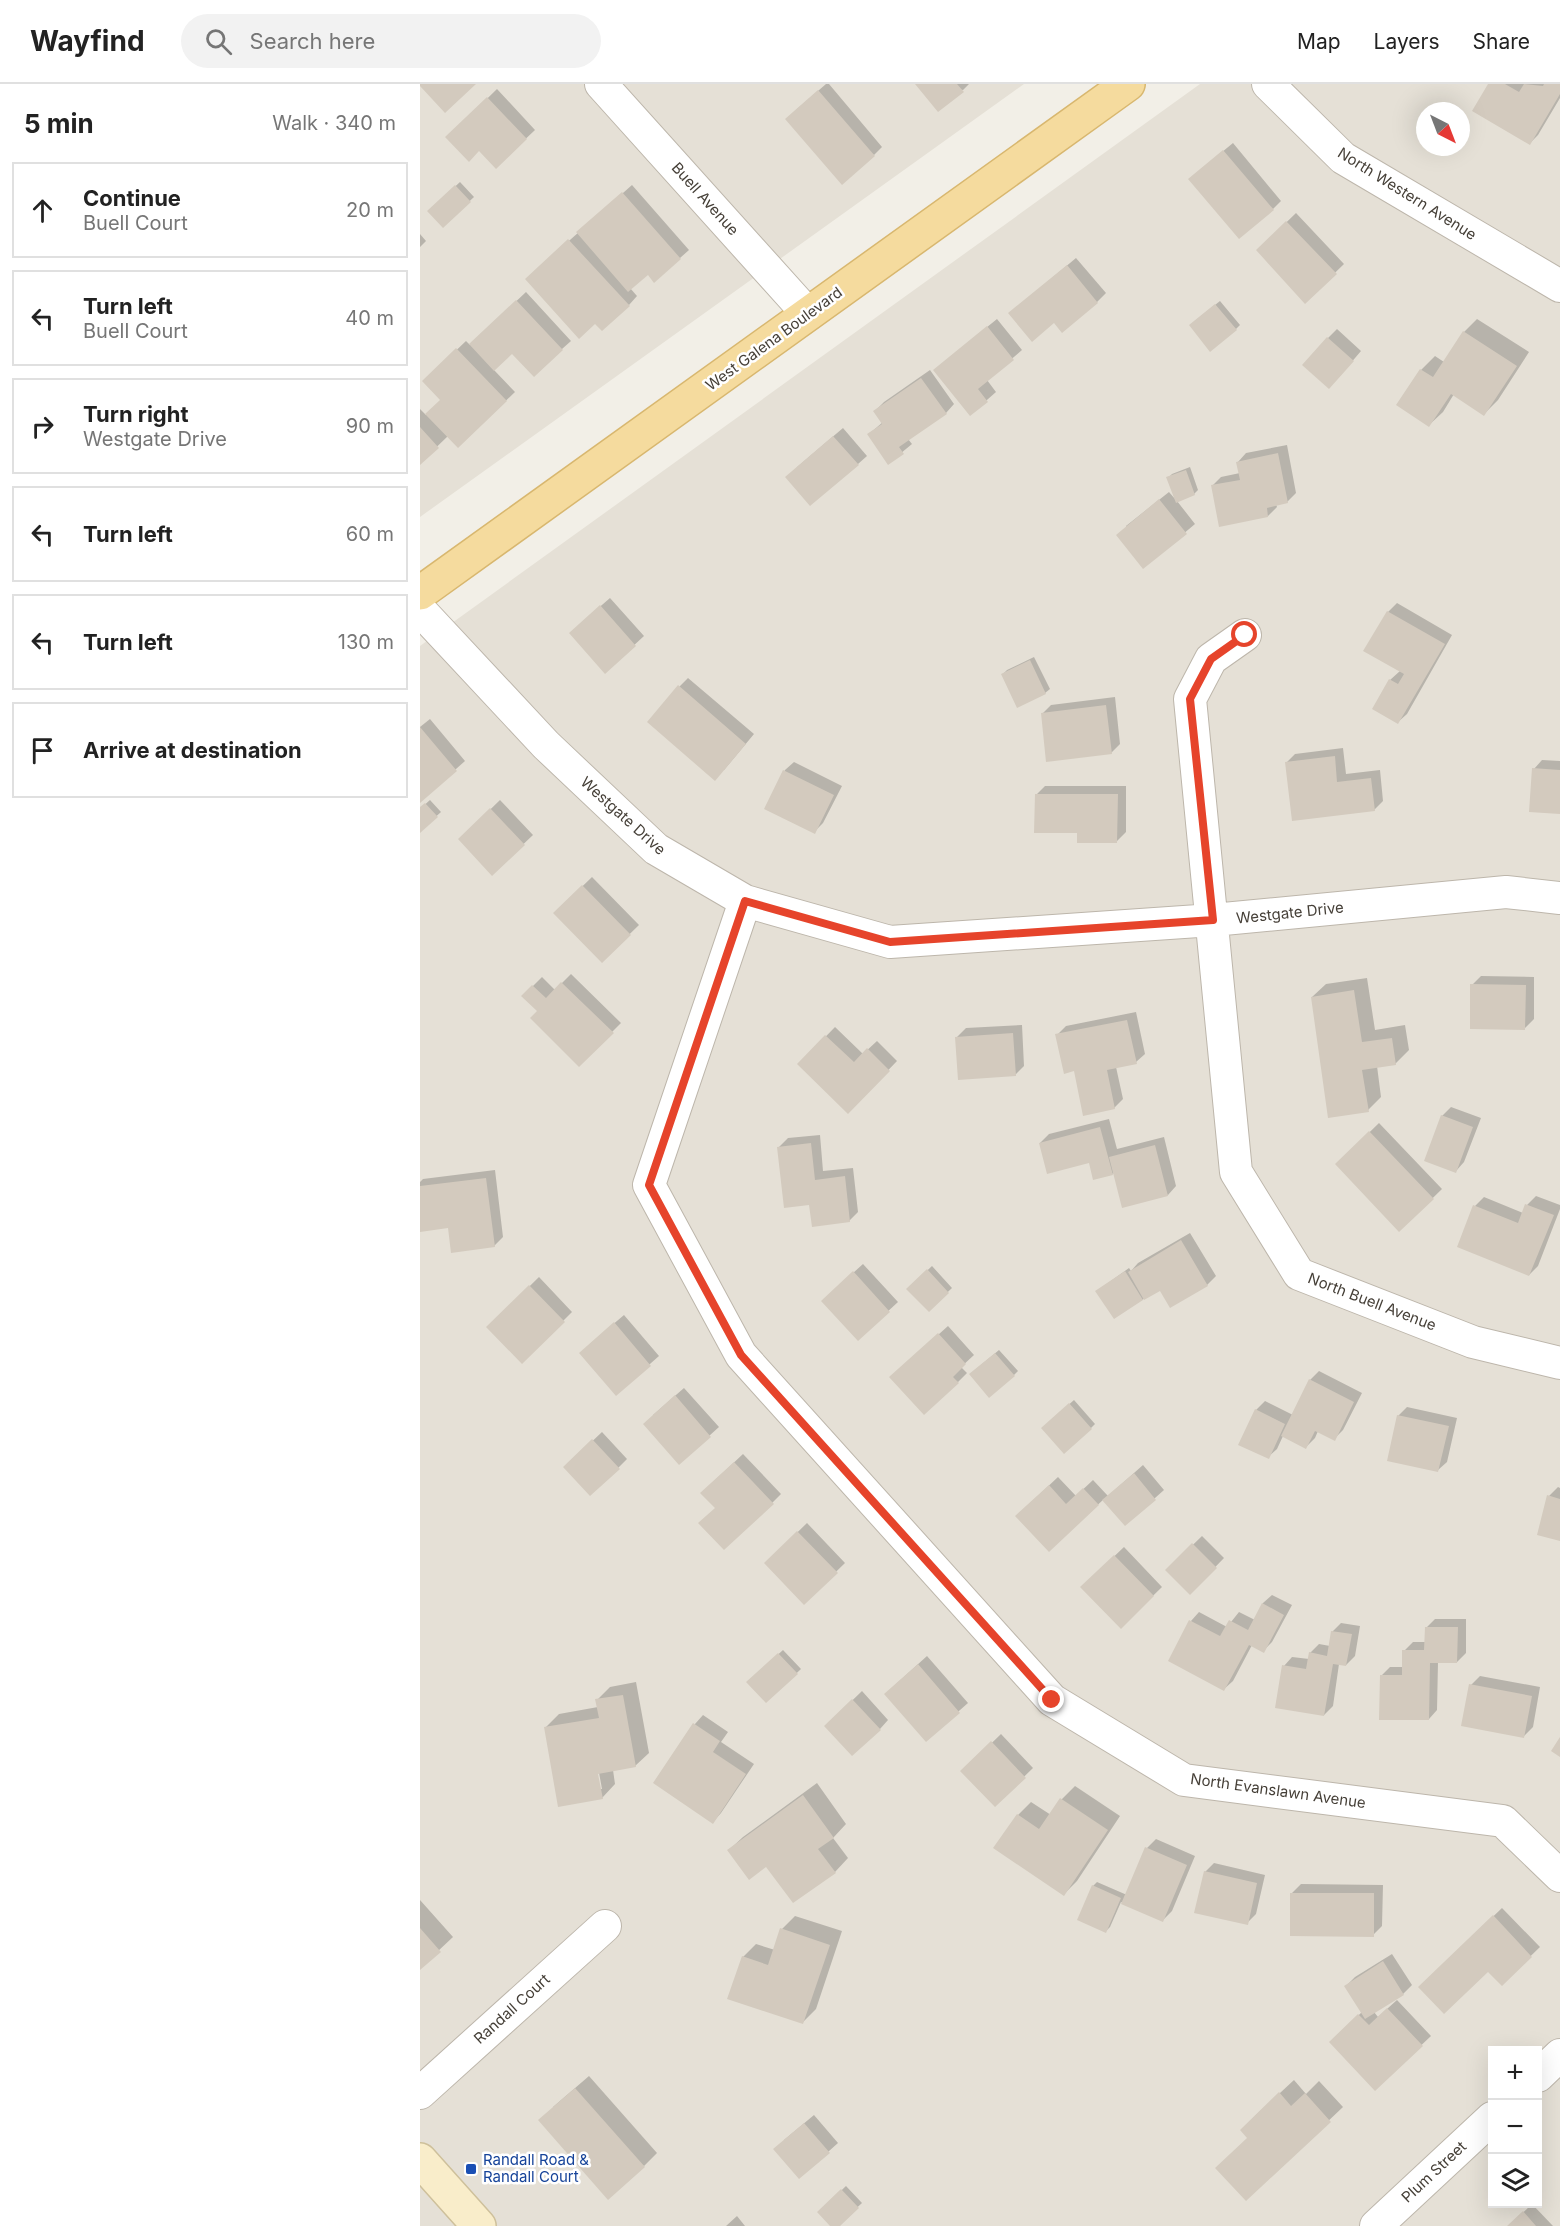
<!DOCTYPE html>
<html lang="en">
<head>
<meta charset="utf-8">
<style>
	:root { --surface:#fff; --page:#f2f2f2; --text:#222; --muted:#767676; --line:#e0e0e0 }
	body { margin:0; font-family:Inter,sans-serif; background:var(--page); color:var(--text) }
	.controls { position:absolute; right:18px; bottom:18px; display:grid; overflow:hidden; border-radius:0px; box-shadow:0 6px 24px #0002 }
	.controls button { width:54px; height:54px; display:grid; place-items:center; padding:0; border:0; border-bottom:2px solid var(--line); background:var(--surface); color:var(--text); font:30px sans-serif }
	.compass { position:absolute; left:996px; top:18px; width:54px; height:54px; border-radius:50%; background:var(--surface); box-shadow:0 6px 24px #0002; rotate:138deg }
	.stop { position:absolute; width:18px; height:18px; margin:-14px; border:4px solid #e6442b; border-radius:50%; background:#fff }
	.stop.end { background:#e6442b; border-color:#fff; box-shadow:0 2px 6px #0008 }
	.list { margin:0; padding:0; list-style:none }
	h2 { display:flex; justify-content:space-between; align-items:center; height:78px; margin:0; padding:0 24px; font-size:26px }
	h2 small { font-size:20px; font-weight:400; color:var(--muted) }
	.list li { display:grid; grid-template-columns:39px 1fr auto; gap:18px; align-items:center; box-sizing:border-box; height:96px; margin:0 12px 12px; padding:0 12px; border:2px solid var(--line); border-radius:0px }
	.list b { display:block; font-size:22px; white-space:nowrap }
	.list p { margin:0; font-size:20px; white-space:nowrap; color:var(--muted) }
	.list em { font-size:20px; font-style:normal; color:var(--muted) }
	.icon { flex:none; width:33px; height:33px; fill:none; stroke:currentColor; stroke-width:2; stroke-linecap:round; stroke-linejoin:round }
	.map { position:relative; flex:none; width:1140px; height:2142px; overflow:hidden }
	header { display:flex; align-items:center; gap:36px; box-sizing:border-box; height:84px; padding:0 30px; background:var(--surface); border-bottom:2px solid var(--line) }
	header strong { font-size:28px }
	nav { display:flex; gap:33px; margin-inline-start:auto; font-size:21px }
	.search { width:420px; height:54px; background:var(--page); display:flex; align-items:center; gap:15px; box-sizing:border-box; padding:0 21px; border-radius:33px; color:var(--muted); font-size:22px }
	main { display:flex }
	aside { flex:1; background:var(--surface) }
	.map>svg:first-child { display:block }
	.residential { fill:#e5e0d6; fill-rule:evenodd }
	.shadow { fill:#0003; fill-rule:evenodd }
	.building { fill:#d3cabe }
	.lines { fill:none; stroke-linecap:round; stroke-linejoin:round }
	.minor-casing { stroke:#bdb6ab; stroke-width:34 }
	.secondary-casing { stroke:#cec09b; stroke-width:36 }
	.primary-casing { stroke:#d8b76f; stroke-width:36 }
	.minor { stroke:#fff; stroke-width:32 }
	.secondary { stroke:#f9edca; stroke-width:33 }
	.primary { stroke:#f5db9e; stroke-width:33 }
	.route { stroke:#e6442b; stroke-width:8 }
	.transit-dot { fill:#1a4fb4; stroke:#fff; stroke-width:2 }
	.labels { text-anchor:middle; stroke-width:5; stroke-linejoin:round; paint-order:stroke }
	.street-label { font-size:15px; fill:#453f37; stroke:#fff }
	.transit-label { font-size:15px; fill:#164399; stroke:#fff; text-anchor:start }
</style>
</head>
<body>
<header>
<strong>Wayfind</strong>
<div class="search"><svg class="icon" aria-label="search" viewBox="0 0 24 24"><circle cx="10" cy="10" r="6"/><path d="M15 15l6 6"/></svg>Search here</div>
<nav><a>Map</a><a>Layers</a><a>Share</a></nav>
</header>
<main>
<aside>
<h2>5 min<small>Walk · 340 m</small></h2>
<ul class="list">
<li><svg class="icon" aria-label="ahead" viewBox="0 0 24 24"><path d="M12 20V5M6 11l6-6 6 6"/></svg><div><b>Continue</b><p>Buell Court</p></div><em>20 m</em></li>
<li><svg class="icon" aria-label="left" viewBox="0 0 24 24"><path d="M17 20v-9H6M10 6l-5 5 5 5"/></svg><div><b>Turn left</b><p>Buell Court</p></div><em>40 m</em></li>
<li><svg class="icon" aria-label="right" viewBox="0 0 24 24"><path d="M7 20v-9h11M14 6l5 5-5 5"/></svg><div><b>Turn right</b><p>Westgate Drive</p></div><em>90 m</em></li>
<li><svg class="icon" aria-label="left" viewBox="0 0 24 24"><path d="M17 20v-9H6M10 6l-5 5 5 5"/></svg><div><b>Turn left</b></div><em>60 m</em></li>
<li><svg class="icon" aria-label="left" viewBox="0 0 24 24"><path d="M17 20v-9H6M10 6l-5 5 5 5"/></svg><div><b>Turn left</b></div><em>130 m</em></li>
<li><svg class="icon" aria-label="arrive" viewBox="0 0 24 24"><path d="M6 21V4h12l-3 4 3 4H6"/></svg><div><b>Arrive at destination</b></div></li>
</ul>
</aside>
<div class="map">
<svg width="1140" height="2142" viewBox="0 0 1140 2142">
	<rect width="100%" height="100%" fill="#f2efe7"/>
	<path class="residential" d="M0,0H604L0,433Z
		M780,0H1140V2142H0V562ZM1005,27H1041V63H1005ZM1072,1966H1118V2120H1072Z"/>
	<path class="shadow" d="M406,0H409L462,63L454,71L376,26Z
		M497,0H549L543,6Z
		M1070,0H1140V14L1118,51L1109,60Z
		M77,5L115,46L76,83L59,65L28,53Z
		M813,59L861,117L853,125L779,87Z
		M40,98L54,113L23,142L9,127Z
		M212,101L269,166L260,174L228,189L210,204L217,212L209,221L115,187Z
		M876,129L924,180L885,218L838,166Z
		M0,150L6,157L0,163Z
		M656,174L686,209L677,218L634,237L590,229Z
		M106,208L151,257L142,265L92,268L74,286L95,308L38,362L28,352L0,379V325L6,331L22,316L4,297L46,257L50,261Z
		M800,217L820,241L816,245L775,237Z
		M577,235L602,266L567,296L576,308L551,330L524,278Z
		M1057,235L1109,268L1078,316L1064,330L1034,310L1023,328L1009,341L978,321L1001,286L1015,272L1024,278L1044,248Z
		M917,245L941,267L918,294L908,254Z
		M510,286L534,320L526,329L488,355L492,360L469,379L449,350L463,338L455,327L464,318Z
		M423,344L447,372L438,380L376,384Z
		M867,361L876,409L867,418L856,420L857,423L848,432L792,402L801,393L820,389L818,378L826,369Z
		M770,383L778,406L774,410L757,417L775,440L724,483L706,442L749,408L755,415L748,394L752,390Z
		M190,514L224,552L185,588L160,540Z
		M977,519L1032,551L987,630L978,638L970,596L980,587L968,528Z
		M614,573L630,605L625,609L598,622L583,590L587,586Z
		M268,594L334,650L304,686L259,603Z
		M695,613L700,660L691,669L622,630L631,621Z
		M10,635L45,677L0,717V643Z
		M923,664L926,690L960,686L963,717L954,726L866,679L875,670Z
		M1122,676L1140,677V728L1114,685Z
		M374,678L422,702L403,739L394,748L346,724L365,686Z
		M625,702H706V748L697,757L658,747L616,711Z
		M10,716L21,728L0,747V725Z
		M80,716L113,751L72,790L40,755Z
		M172,793L219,841L182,877L135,829Z
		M151,890L201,939L159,981L119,927L103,912L122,893L135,906Z
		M1061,892L1114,893V935L1105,944L1052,901Z
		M947,894L955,946L985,941L989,966L975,980L957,982L961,1013L948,1026L892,913L906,900Z
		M716,928L725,970L716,978L696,983L703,1015L694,1024L655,986L637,951L646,942Z
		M602,941L604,982L595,991L537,953L546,944Z
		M415,943L443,970L457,957L477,977L428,1028L379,980Z
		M1031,1023L1061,1034L1044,1078L1036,1087L1022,1032Z
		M689,1035L697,1065L744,1053L756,1102L748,1111L695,1089L675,1094L670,1078L620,1059L629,1050Z
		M959,1039L1022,1105L980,1146L917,1080Z
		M400,1051L403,1087L433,1084L438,1128L429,1137L390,1119L359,1063L368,1054Z
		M75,1086L83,1153L74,1162L29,1142L0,1146V1098L3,1095Z
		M1116,1112L1140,1121V1125L1118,1182L1109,1191L1055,1122L1064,1113L1103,1129L1107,1121Z
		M770,1149L796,1192L787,1201L740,1205L694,1233L677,1207L709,1184L711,1187L718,1179Z
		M443,1180L478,1218L438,1255L412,1208Z
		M512,1182L532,1204L509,1226L488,1205Z
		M119,1193L152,1228L102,1278L68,1243Z
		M204,1231L239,1272L196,1310L170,1260Z
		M528,1242L554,1271L541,1283L547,1289L538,1298L480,1285Z
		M579,1266L598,1287L594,1291L555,1286Z
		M899,1287L942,1309L923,1346L914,1355L898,1347L895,1354L886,1363L863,1352L857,1365L848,1373L836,1326L845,1317L873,1331L890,1296Z
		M264,1304L299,1343L259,1379L233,1331Z
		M654,1316L675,1340L671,1344L627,1340Z
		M987,1323L1037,1334L1027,1378L1018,1386L978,1332Z
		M182,1348L207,1375L198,1384L145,1383Z
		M323,1370L361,1410L352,1419L296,1424L291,1400Z
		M723,1381L744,1406L735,1414L705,1440L684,1415L629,1466L606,1423L638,1393L656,1412L673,1396L688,1412Z
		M1138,1403L1140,1404V1455L1129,1412Z
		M387,1439L425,1479L384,1519L346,1479Z
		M782,1452L804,1474L770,1509L747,1486Z
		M704,1463L742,1503L701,1543L662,1503Z
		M852,1511L872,1521L852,1558L843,1567L832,1561L813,1597L804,1605L771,1537L779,1528L807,1543L819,1528L835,1536L843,1519Z
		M1015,1535H1046V1569L1037,1578H1018L1017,1626L1009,1635L961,1592L970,1583H984V1567L993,1558H1006V1544Z
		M921,1539L940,1542L935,1572L926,1581L919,1580L913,1622L904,1631L864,1582L872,1573L889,1575L890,1569L899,1560L910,1562L912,1548Z
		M363,1566L381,1585L347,1617L328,1598Z
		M507,1572L548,1619L506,1656L475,1601Z
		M1060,1592L1120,1603L1113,1643L1104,1652L1051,1601Z
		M216,1598L229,1669L215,1682L193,1686L195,1700L182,1714L126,1643L139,1630L178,1623L177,1616L190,1603ZM176,1683H178L182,1705H179Z
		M442,1607L468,1636L460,1645L406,1642Z
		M283,1631L308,1648L301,1658L334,1680L301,1729L293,1738L235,1698L275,1640Z
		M581,1650L613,1684L575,1721L543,1687Z
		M397,1699L426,1740L413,1754L428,1774L415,1788L346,1781L309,1766L323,1753Z
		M655,1702L700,1732L657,1797L644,1810L598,1731L611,1718L631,1731L642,1715Z
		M736,1755L775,1772L752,1827L743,1836L701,1818L690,1843L686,1847L673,1802L677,1798L707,1811L727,1764Z
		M794,1779L845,1791L836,1830L827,1839L785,1788Z
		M881,1800L963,1801L962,1842L953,1851L872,1809Z
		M0,1816L33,1853L0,1884Z
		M1082,1824L1120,1863L1082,1900L1068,1886L1000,1903Z
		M375,1832L422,1847L396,1925L383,1938L323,1873L336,1860L355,1866L362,1845Z
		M972,1870L992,1901L983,1910L954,1928L958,1933L977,1916L1011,1952L955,2005L911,1958L942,1928L926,1902L935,1893Z
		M169,1992L237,2069L224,2082L133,2023Z
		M874,1996L886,2010L899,1997L923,2023L826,2115L829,2053L835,2032Z
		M394,2031L418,2059L380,2093L364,2056Z
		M426,2102L442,2119L417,2142H412L399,2128Z
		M1112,2120L1133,2142H1089Z
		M317,2132L325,2142H306Z"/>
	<path class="building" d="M0,0H56L25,29L0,2Z
		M495,0H537L544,8L518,28Z
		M1068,0H1085L1099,8L1104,0L1123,2L1124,0H1140V10L1110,61L1052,27Z
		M398,6L455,72L422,101L365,35Z
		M67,13L107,55L76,85L59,67L49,78L25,53Z
		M803,66L854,126L819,155L768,95Z
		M35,101L51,118L23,144L7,127Z
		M202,108L261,175L234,199L228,191L208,208L156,148Z
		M866,137L917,190L885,220L836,166Z
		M148,155L210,222L182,247L175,240L159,255L105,195Z
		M647,181L678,219L642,249L634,239L612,258L588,229Z
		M96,216L143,266L114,293L92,270L74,287L49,260Z
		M795,220L817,246L790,268L769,241Z
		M567,242L594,276L558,305L568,318L550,332L513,286Z
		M1043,247L1097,282L1064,332L1031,310L1009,343L976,321L1000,285L1013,293Z
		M907,253L934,277L909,305L882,281Z
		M36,264L87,317L38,364L5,330L20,316L2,297Z
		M501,294L527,330L479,363L484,370L468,381L447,350L462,340L453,327Z
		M0,343L19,364L0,381Z
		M413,352L439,381L390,422L365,393Z
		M858,369L868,419L847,424L848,433L799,443L791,401L820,396L816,378Z
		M766,386L775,411L756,419L746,393Z
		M739,415L767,450L723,485L696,451Z
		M180,521L216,562L185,590L149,549Z
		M967,527L1025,560L978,640L952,625L969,595L978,600L984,590L943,567Z
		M610,576L626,610L597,624L581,590Z
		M258,601L326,660L295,697L227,638Z
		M686,621L692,670L626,678L621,629Z
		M0,643L37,687L0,719Z
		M915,672L917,698L951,694L955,727L872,737L865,678Z
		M1112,684L1140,686V730L1109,728Z
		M363,686L414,711L395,750L344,725Z
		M615,710H698L697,759H657V749H614Z
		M5,719L18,733L0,749V723Z
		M70,724L105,761L72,792L38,755Z
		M162,801L211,851L182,879L133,829Z
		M141,898L194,949L159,983L110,934L117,927L101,912L112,901L126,914Z
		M1050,900L1106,901L1105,946L1050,945Z
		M934,906L942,958L972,954L976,981L942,986L949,1028L908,1034L891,913Z
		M707,936L717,980L687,986L695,1025L663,1032L654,987L644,990L635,950Z
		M593,949L596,992L538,996L535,953Z
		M405,951L434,978L447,964L470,987L428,1030L377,980Z
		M1021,1031L1053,1043L1036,1089L1004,1077Z
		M680,1043L693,1091L673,1096L669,1079L627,1090L619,1059Z
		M949,1047L1014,1115L979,1148L915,1080Z
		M391,1059L395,1096L425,1092L430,1138L392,1143L389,1121L364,1124L357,1063Z
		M735,1061L748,1112L702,1124L689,1073Z
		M66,1094L75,1163L31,1169L28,1144L0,1148V1102Z
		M1105,1120L1134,1131L1109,1192L1037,1163L1053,1121L1098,1139Z
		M761,1156L788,1202L750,1224L740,1207L724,1216L708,1188Z
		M507,1185L529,1209L509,1228L486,1205Z
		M433,1187L470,1228L438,1257L401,1217Z
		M705,1187L723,1216L694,1235L675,1207Z
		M109,1201L145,1238L102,1280L66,1243Z
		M194,1238L231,1282L196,1312L159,1269Z
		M518,1249L546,1280L533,1293L539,1299L504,1331L469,1293Z
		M575,1269L595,1292L569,1314L549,1290Z
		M889,1295L934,1318L915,1357L895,1347L886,1365L861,1352Z
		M255,1311L291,1353L259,1381L223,1340Z
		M649,1319L672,1345L644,1370L621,1344Z
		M835,1325L865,1340L849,1375L818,1361Z
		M977,1331L1029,1342L1018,1388L967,1377Z
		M172,1355L200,1385L170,1412L143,1383Z
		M314,1378L354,1420L304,1466L278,1439L295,1424L280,1409Z
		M714,1389L736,1416L705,1442L682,1416Z
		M629,1401L646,1420L663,1404L679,1421L629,1468L595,1432Z
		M1127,1411L1140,1415V1457L1117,1451Z
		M377,1447L418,1489L384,1521L344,1479Z
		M772,1459L797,1484L770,1511L745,1486Z
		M694,1471L734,1512L701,1545L660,1503Z
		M842,1519L864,1531L844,1569L829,1561L804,1607L748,1577L769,1536L800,1552L809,1536L828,1546Z
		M1005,1543H1038L1037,1579H1010L1009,1636H959L960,1591H982V1566H1004Z
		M911,1547L932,1550L926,1582L913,1580L904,1632L855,1624L862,1581L886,1585L889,1568L907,1572Z
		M358,1569L378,1590L346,1619L326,1598Z
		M498,1580L540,1629L506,1658L464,1610Z
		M1049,1600L1112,1612L1104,1654L1041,1642Z
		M203,1611L216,1683L178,1690L183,1715L138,1723L124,1643L179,1634L175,1615Z
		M432,1615L461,1646L432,1672L404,1642Z
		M273,1639L300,1657L293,1668L326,1690L293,1740L233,1699Z
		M1140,1653V1673L1131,1667Z
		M571,1657L606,1694L575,1723L540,1687Z
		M383,1711L414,1754L398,1765L416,1789L373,1819L346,1783L329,1796L307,1766Z
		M640,1714L688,1746L644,1812L573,1764L597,1730L619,1745Z
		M725,1763L767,1781L743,1838L701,1820Z
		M784,1787L837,1799L828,1841L774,1829Z
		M672,1801L701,1814L686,1849L657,1836Z
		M870,1809H954V1853L870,1852Z
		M1073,1831L1112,1873L1082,1902L1068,1888L1024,1930L998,1903Z
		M0,1844L21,1868L0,1886Z
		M360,1844L410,1861L383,1940L307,1915L322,1872L348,1881Z
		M963,1877L984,1911L945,1935L924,1902Z
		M967,1924L1003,1962L955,2007L909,1958L938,1930L949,1941Z
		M155,2004L225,2083L188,2116L118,2036Z
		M859,2008L871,2022L885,2009L911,2038L826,2117L795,2084L827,2054L820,2046Z
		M384,2039L410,2069L379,2095L353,2065Z
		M421,2105L439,2124L420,2142H410L397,2128Z
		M1103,2127L1116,2142H1087Z"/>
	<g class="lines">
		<defs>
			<path id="minor" d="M181,0L388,230
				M848,0L923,74L1140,202
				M0,526L126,661L236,765L325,817L470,858L793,836L1086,808L1140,814
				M825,551L791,575L770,615L816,1088L879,1190L1053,1258L1140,1279
				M325,817L229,1101L321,1271L632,1616L764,1696L1083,1737L1140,1792
				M1118,1992L1140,1971
				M0,2009L185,1842
				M956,2142L1072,2034"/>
			<path id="secondary" d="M0,2076L59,2142"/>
			<path id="primary" d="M0,509L708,0"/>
		</defs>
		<use href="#minor" class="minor-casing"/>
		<use href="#secondary" class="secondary-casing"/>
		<use href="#primary" class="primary-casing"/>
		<use href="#minor" class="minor"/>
		<use href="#secondary" class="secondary"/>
		<use href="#primary" class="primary"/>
	</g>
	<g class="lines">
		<path class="route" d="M632,1616L321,1271L229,1101L325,817L470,858L793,836L770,615L791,575L825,551"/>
	</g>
	<rect class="transit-dot" x="45" y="2079" width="12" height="12" rx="3"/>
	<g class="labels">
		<g class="street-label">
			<text transform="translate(987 110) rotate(32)" y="5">North Western Avenue</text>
			<text transform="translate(285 115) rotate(48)" y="5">Buell Avenue</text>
			<text transform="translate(354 255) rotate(-36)" y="5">West Galena Boulevard</text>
			<text transform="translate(203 732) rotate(42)" y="5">Westgate Drive</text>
			<text transform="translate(870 829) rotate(-6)" y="5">Westgate Drive</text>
			<text transform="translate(952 1218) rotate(21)" y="5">North Buell Avenue</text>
			<text transform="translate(858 1707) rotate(8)" y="5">North Evanslawn Avenue</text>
			<text transform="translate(92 1925) rotate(-42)" y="5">Randall Court</text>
			<text transform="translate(1014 2088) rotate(-43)" y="5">Plum Street</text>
		</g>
		<g class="transit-label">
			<text x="63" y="2081">Randall Road &amp;<tspan x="63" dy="17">Randall Court</tspan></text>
		</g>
	</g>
</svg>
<div class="controls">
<button>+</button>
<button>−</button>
<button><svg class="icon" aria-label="layers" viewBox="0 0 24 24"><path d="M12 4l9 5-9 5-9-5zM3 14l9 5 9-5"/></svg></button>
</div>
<svg class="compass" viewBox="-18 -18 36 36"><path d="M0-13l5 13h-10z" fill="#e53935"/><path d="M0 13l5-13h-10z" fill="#767676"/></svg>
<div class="stop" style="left:825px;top:551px"></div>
<div class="stop end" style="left:632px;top:1616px"></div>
</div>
</main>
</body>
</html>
